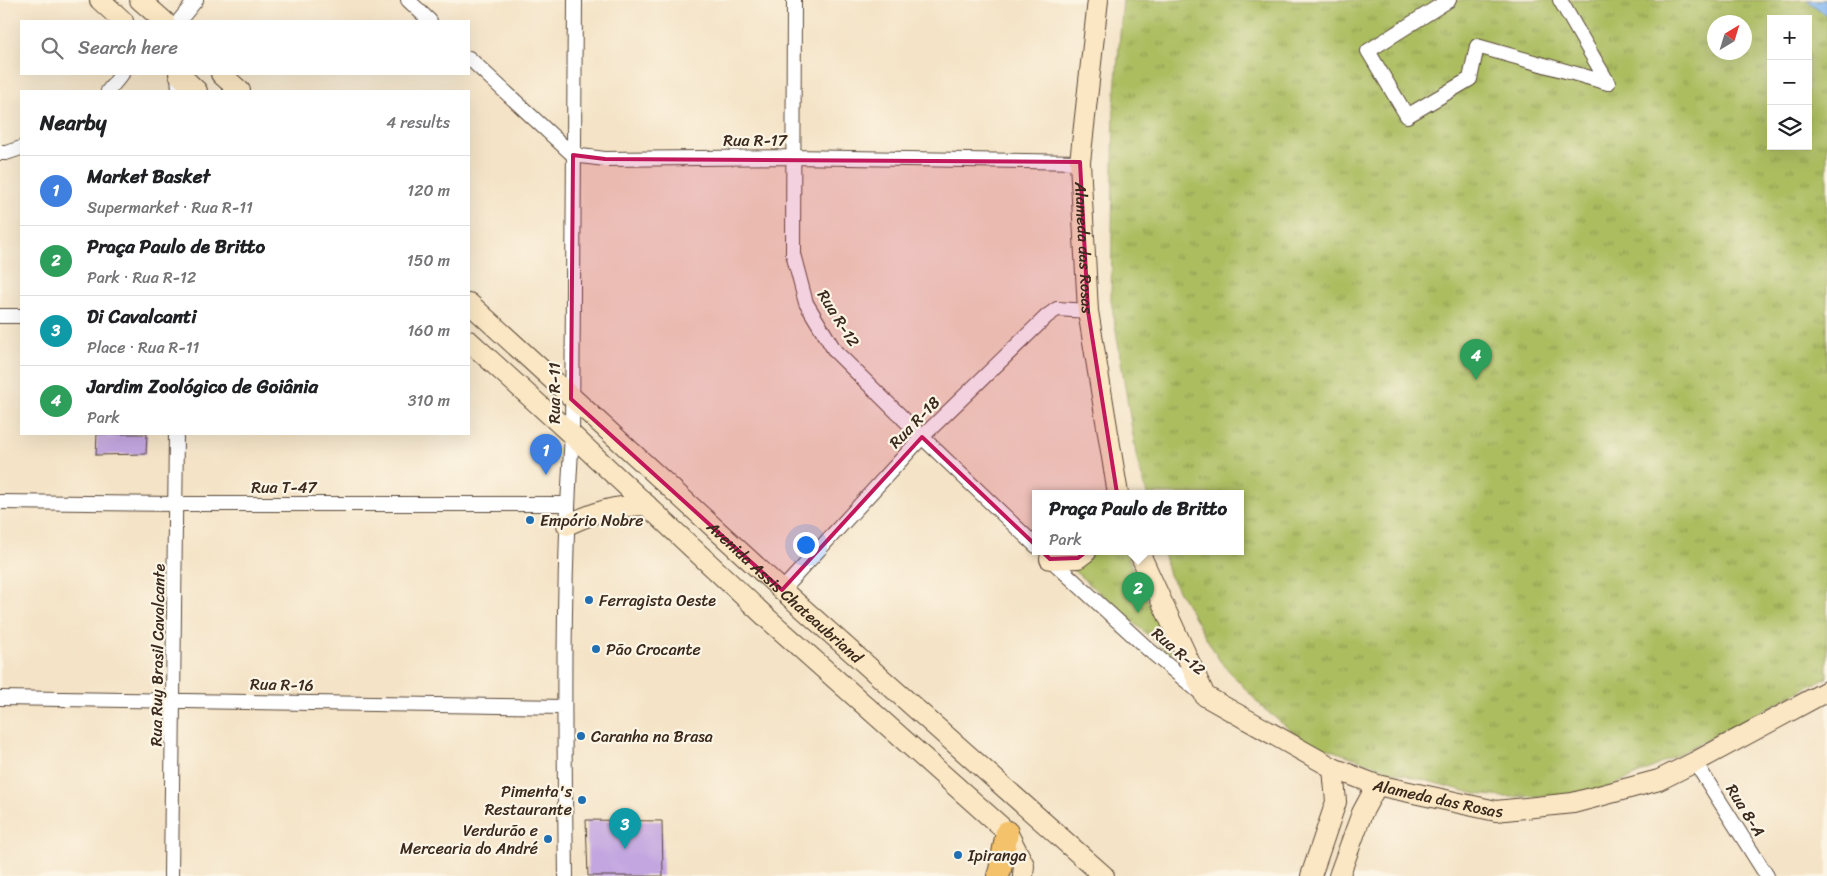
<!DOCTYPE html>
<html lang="en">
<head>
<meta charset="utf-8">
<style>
	:root { --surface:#fff; --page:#f6f6f6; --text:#202124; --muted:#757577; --line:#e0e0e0; --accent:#7c3aed }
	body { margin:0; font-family:Sriracha,sans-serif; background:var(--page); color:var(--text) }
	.controls { position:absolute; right:15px; top:15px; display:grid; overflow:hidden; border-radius:0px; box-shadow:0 5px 20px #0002 }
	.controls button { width:45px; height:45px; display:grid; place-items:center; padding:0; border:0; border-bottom:1px solid var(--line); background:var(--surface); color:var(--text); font:25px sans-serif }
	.compass { position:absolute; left:1707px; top:15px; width:45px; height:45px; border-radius:50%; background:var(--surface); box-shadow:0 5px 20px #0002; rotate:38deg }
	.you { position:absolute; left:805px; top:544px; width:18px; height:18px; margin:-12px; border:4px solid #fff; border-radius:50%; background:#1a73e8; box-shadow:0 0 0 8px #1a73e833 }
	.badge { display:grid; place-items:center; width:32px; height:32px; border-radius:50%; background:var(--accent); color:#fff; font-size:16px; font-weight:700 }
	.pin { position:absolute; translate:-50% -41px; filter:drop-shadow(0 1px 2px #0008) }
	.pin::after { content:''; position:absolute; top:26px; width:18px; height:15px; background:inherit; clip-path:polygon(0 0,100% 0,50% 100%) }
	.popup { position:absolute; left:1032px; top:490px; width:212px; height:65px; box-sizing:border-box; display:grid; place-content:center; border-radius:0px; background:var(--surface); filter:drop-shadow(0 1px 4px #0005); font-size:16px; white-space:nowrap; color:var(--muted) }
	.popup b { font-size:19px; color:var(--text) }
	.popup::after { content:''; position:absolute; left:50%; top:100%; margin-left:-10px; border:10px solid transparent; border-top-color:var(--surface) }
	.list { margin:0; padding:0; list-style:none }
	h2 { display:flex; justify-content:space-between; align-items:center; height:65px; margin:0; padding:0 20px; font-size:21px }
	h2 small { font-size:16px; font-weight:400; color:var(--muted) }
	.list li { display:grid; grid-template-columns:32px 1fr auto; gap:15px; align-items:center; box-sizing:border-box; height:70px; padding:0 20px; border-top:1px solid var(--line) }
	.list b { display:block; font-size:19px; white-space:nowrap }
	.list p { margin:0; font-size:16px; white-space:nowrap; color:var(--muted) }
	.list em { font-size:16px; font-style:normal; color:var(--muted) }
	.icon { flex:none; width:28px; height:28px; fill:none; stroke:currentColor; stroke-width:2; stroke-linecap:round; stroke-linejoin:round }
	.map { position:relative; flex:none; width:1827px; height:876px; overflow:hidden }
	.search { position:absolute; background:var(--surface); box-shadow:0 5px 20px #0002; left:20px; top:20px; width:450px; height:55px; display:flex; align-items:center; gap:12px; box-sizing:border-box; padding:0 18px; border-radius:0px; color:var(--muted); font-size:19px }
	.panel { position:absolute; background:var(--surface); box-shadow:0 5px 20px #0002; left:20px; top:90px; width:450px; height:345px; border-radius:0px }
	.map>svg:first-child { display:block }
	.park { fill:url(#park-tufts); stroke:#74743f; fill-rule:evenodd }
	.water { fill:#84b8f1; stroke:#607188 }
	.building { fill:#c3a6e0 }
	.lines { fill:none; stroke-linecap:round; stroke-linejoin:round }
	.street-casing { stroke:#574637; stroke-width:16 }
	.secondary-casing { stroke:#574637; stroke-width:22 }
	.primary-casing { stroke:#574637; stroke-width:24 }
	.street { stroke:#fff; stroke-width:14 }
	.secondary { stroke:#fbe7c3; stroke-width:20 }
	.primary { stroke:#f4c26a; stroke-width:22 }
	.marked { fill:#c2185b; fill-opacity:0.2; stroke:#c2185b; stroke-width:4; stroke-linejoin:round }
	.poi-dot { fill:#1f6fb2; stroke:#fcf5e5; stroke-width:2 }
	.labels { text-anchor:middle; stroke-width:4.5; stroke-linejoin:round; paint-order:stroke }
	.street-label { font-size:16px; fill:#3b2a1e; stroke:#fcf5e5 }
	.poi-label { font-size:16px; fill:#3b2a1e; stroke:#fcf5e5; text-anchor:start }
</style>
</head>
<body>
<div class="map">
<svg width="1827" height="876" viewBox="0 0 1827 876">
	<defs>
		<pattern id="park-tufts" width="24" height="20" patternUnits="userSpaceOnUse" patternTransform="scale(1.25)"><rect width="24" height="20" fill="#acbd60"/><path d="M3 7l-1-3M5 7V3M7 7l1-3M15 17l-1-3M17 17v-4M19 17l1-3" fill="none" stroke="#8d9a4f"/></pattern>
	</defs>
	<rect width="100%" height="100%" fill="#fcf5e5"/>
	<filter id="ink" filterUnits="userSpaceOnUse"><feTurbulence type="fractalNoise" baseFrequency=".02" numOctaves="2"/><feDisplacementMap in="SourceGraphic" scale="10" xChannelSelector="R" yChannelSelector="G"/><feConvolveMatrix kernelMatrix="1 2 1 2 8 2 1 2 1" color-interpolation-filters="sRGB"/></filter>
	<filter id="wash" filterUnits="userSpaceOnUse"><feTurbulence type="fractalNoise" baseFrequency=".0096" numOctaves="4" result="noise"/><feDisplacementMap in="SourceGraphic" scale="20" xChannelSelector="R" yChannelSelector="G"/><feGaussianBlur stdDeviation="1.12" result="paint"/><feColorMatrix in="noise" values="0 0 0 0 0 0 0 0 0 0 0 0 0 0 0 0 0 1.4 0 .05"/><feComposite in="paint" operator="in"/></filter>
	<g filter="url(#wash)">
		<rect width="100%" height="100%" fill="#f4e3c6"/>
		<path class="park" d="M1123,0H1827V677L1654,767L1610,787L1560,796L1503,797L1476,794L1394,772L1303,740L1263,708L1220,661L1169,575L1163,552H1240V494H1147L1137,460L1111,300L1114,104ZM1771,19H1808V146H1771ZM1714,22H1744V52H1714Z
			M1096,552H1126L1173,657L1072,569Z"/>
		<path class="water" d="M1807,0H1827V16Z"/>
		<g id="blocks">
			<path class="building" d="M97,434H147L146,454L96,455Z
				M586,820L662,821L663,876H588Z"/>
		</g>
	</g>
	<g filter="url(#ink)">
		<use href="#blocks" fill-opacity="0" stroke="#574637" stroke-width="1"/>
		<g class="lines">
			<defs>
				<path id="street" d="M408,0L430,21
					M794,0L793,254L806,303L835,351L922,437L1036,546
					M1449,0L1368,51L1407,116L1470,79L1477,46L1608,83L1560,0
					M179,21L196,0
					M469,58L573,155L605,159L792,157L1080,162
					M178,74L179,91
					M108,91L122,74
					M0,153H6L21,148
					M0,316H21
					M0,502L176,504H567
					M1048,557L1148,649L1202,694
					M782,590L922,437L1047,316L1057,309L1088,311
					M0,698L563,707
					M1695,762L1767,876
					M171,876L176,434
					M566,876C564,729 562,582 572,435L575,0"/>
				<g id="secondary">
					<path d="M100,0L123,21"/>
					<path d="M140,0L164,21"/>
					<path id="s1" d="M1098,0L1080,162L1088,311L1118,494"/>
					<path d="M179,74L197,91"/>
					<path d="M221,74L240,91"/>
					<path id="s2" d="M469,303L782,590L1104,876"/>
					<path d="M469,341L572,435L767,618L1007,832L1024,865L1023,876"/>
					<path d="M567,525C598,511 612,506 647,505"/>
					<path id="s3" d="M1139,552L1205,696L1333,768L1377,785L1496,811L1573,803L1659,780L1695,762L1827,691"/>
					<path d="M1050,559L1078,558L1086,552"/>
					<path d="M1311,876L1336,802L1333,768"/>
					<path d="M1339,876L1362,813L1377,785"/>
				</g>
				<path id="primary" d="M998,876L1000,870L1007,832"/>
			</defs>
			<use href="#street" class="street-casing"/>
			<use href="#secondary" class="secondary-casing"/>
			<use href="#primary" class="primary-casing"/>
			<use href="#street" class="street"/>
			<use href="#secondary" class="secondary"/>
			<use href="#primary" class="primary"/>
		</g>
	</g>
	<path class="marked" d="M573,155L605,159L1080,162L1088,311L1120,512L1098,543L1078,558L1050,559L922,437L782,590L571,399Z"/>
	<g class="poi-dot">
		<circle cx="530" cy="520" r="5"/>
		<circle cx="589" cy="600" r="5"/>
		<circle cx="596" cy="649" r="5"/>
		<circle cx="581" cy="736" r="5"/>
		<circle cx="582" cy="800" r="5"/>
		<circle cx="548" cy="839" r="5"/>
		<circle cx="958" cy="855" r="5"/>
	</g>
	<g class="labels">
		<g class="street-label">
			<text x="755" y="146">Rua R-17</text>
			<text dy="6" stroke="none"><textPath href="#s1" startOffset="249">Alameda das Rosas</textPath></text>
			<text transform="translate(839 318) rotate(58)" y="6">Rua R-12</text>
			<text transform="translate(554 393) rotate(-90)" y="6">Rua R-11</text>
			<text transform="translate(914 422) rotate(-46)" y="6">Rua R-18</text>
			<text x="284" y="493">Rua T-47</text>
			<text dy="6" stroke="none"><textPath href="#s2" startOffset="428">Avenida Assis Chateaubriand</textPath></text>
			<text transform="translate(1179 651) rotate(40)" y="6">Rua R-12</text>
			<text transform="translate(157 655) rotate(-89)" y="6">Rua Ruy Brasil Cavalcante</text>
			<text transform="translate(282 684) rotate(1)" y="6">Rua R-16</text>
			<text dy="6" stroke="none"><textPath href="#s3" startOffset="415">Alameda das Rosas</textPath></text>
			<text transform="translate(1746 810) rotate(58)" y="6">Rua 8-A</text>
		</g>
		<g class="poi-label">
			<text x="540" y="526">Empório Nobre</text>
			<text x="599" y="606">Ferragista Oeste</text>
			<text x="606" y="655">Pão Crocante</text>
			<text x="591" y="742">Caranha na Brasa</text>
			<text x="572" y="797" text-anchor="end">Pimenta's<tspan x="572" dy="18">Restaurante</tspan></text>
			<text x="538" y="836" text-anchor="end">Verdurão e<tspan x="538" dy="18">Mercearia do André</tspan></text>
			<text x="968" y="861">Ipiranga</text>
		</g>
	</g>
</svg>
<div class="controls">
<button>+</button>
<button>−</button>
<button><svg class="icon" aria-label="layers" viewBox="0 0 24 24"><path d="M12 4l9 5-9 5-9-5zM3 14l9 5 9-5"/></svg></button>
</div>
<svg class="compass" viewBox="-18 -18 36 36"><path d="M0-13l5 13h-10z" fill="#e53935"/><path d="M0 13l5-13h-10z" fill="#757577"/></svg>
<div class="you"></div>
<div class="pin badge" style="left:546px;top:475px;background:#3f7fe0">1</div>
<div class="pin badge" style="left:1138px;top:613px;background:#2e9e5b">2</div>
<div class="popup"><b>Praça Paulo de Britto</b>Park</div>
<div class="pin badge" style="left:625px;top:849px;background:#0f9aa8">3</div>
<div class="pin badge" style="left:1476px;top:380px;background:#2e9e5b">4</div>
<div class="search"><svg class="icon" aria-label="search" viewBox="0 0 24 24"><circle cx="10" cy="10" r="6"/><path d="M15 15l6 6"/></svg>Search here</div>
<section class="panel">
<h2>Nearby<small>4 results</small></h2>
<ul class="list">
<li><span class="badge" style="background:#3f7fe0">1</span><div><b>Market Basket</b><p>Supermarket · Rua R-11</p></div><em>120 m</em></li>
<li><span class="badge" style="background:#2e9e5b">2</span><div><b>Praça Paulo de Britto</b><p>Park · Rua R-12</p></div><em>150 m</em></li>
<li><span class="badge" style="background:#0f9aa8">3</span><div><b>Di Cavalcanti</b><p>Place · Rua R-11</p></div><em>160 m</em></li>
<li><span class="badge" style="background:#2e9e5b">4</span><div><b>Jardim Zoológico de Goiânia</b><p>Park</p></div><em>310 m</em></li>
</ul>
</section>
</div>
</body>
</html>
